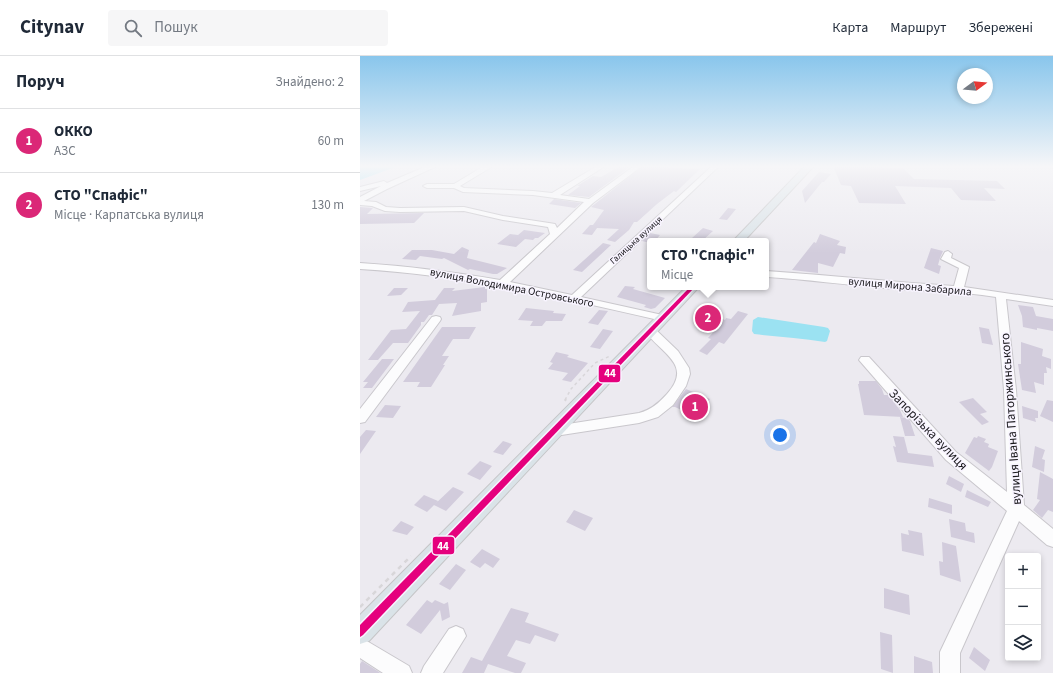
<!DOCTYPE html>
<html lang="uk">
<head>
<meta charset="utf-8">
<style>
	:root { --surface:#fff; --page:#f6f6f7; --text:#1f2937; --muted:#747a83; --line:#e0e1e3; --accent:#db2777 }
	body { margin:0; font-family:"Source Sans 3",sans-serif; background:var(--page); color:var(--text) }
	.controls { position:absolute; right:12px; bottom:12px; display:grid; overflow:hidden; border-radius:4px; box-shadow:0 2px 6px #0003 }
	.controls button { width:36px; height:36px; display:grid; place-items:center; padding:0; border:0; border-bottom:1px solid var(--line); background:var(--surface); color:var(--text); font:20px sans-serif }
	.compass { position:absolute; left:597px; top:12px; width:36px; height:36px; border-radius:50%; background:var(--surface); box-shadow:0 2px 6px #0003; rotate:74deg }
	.you { position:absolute; left:420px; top:379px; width:14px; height:14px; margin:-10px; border:3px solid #fff; border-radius:50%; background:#1a73e8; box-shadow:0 0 0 6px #1a73e833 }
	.badge { display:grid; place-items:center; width:26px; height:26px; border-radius:50%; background:var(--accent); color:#fff; font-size:13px; font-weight:700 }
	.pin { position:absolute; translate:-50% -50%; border:2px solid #fff; box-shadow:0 1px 4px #0006 }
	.popup { position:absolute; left:287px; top:182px; width:122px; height:52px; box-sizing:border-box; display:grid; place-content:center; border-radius:4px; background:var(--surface); filter:drop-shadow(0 1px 3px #0005); font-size:13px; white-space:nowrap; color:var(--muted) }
	.popup b { font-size:15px; color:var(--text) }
	.popup::after { content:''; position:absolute; left:50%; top:100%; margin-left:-8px; border:8px solid transparent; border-top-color:var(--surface) }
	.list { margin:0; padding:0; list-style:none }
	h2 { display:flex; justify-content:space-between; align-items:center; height:52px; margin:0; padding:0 16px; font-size:17px }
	h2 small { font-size:13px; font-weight:400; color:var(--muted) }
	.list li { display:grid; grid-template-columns:26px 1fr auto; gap:12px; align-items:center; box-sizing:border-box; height:64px; padding:0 16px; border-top:1px solid var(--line) }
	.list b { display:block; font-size:15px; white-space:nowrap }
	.list p { margin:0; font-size:13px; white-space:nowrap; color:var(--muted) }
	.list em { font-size:13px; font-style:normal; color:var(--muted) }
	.icon { flex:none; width:22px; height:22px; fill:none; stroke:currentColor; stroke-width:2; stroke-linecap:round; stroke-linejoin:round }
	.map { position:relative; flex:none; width:693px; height:617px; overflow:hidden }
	header { display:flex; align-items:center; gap:24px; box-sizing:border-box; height:56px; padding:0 20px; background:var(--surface); border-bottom:1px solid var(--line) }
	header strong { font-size:19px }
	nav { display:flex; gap:22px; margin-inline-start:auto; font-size:14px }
	.search { width:280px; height:36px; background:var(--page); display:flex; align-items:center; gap:10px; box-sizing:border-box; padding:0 14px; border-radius:4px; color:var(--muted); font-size:15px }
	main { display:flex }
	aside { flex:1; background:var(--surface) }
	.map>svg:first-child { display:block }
	.water { fill:#9be2f2 }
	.building { fill:#d2ccdc }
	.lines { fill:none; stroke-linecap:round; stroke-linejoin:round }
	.minor-casing { stroke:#c9c7cc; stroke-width:2 }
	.major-casing { stroke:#c5c5c7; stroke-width:2 }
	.path-far2 { stroke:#d8d6d9; stroke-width:1.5; stroke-dasharray:3 3; stroke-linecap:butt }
	.path-far1 { stroke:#d8d6d9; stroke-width:2; stroke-dasharray:3.5 3.5; stroke-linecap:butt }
	.path { stroke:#d8d6d9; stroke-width:2.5; stroke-dasharray:4.5 4.5; stroke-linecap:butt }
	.minor { fill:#fcfcfd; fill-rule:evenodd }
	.major { fill:#dae3e8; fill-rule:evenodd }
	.bus-1-casing { stroke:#f8f4ff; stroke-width:3 }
	.bus-1 { fill:#e5007d; fill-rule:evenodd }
	.labels { text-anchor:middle; stroke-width:3; stroke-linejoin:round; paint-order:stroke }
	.far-street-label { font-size:9px; fill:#18171b; stroke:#f8f4ff }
	.street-label { font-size:11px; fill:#18171b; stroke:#f8f4ff }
	.near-street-label { font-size:13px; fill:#18171b; stroke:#f8f4ff }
	.line-badge { stroke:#f8f4ff; stroke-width:1.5 }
	.badge-label { font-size:11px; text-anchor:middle; font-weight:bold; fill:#fff }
</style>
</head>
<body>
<header>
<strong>Citynav</strong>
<div class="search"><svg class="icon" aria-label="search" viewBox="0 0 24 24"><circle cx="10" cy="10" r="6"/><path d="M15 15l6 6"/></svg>Пошук</div>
<nav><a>Карта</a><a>Маршрут</a><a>Збережені</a></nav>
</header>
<main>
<aside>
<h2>Поруч<small>Знайдено: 2</small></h2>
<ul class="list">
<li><span class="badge">1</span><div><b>ОККО</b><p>АЗС</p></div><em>60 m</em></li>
<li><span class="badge">2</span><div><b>СТО &quot;Спафіс&quot;</b><p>Місце · Карпатська вулиця</p></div><em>130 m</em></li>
</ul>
</aside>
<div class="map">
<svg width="693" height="617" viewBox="0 0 693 617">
	<rect width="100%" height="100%" fill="#eceaf0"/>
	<path class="water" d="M0,110H38L0,124Z
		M398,261L464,271L468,272L470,275L467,285L465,286C441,282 418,281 394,278L392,275L393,264Z"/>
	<path class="building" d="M260,110H271L229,141L208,139L220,130H217L233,120L241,121Z
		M283,110L340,113L316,136L314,135L297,148L277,166H274L269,174L255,186L247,184L259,173L237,172L232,179L222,178L230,169H233L244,154L231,151Z
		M473,110L543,112L554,123L637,125L645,133L624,132L636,145L601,144L591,132L535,130L546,148L499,147L491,130L481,129Z
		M459,116L471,118L464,126H462L445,147L442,135Z
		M194,143L221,147L215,152L189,148Z
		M0,151L13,152L7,158L64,157L54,167L0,168Z
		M368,152L376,153L367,164L359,163Z
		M343,172L353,175L342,185H337L332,182Z
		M164,174L185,177L178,182H175L173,184L165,183L156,191L137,188L150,178L158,179Z
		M290,177L300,179L295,185H290V187L282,185Z
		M460,178L480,185L477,189L486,191L485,198L480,197L473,211L458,207V217L432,214L454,186L456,187Z
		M243,187L251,189L222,216L213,214Z
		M102,191L109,194L107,202L147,212L137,218H133L110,213L108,214L84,202L82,203L60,200L56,204L42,203L52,194H72L94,198Z
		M571,192L583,195L580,202L578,209L581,210L579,218L564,212Z
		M265,230L275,231L273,233L305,242L295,252L291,253L284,251L286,249L257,241Z
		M125,231V233H127V246L121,247V255L92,260L97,247L79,248L72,259H69L64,266H61V269L48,287H33L18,304H8L31,274L46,273L60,255L42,256L48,246L75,244L84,232H95L92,235Z
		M34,232H48L41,239L27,240Z
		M658,249L673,251L676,260L693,263V275L677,272V274L663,271L662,260Z
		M166,252L194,255L193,257L206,258L202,265H186L182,270H170L173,265L158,264Z
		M239,254L248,255L238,269L228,267Z
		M378,255L388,258L364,288L359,286L347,299L339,295L351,283L348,282L359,270L339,264L345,257L365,264L366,262L371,263Z
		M82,271H116L109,283H93L82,300H89L83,309H85L71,331H57L60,326H43Z
		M619,271L629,273L633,289L622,287Z
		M243,273L253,275L240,293L230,291Z
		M661,286L683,293L682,300L691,303V313L686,311L687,317H684V329L674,326L676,337L662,334L658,308H661Z
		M196,296L209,299L207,301L228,307L211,326L202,324L208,317L188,313L193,307L190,306Z
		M22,303H34L12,332H3L8,326H3Z
		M499,325H516L522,333L524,339H528L540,354L543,361L504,359L498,328H499Z
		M326,333L350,343L337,361L315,351H312Z
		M613,342L627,356L620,358L629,366L622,369L599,346Z
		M687,344L693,345V366L680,360Z
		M25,349L41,350L33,362L16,361Z
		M662,350L678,355V362H675L676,366L663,362Z
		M540,361L547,362L550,365L555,380H545Z
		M6,374L16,375L0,398V381Z
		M533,380L544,381L548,397L572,400L574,411L537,406L533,390L536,391Z
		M618,380L626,383L624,386L629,388L628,391L638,395L632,411L629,415L605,397L614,381L617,382Z
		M143,385L152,388L143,399L133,396Z
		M675,390L685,394L682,403L685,404L684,416L672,411Z
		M120,405L132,410L120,424L107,418Z
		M680,416L693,423V456L688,454L682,462L673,454L680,444L677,443Z
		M589,420L604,428L601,436L586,428Z
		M93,431L104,436L86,455L74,449Z
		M607,434L631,446L628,451L605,441Z
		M64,439L78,445L67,456L54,449Z
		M569,442L592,449V458L568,451Z
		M214,454L233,462L225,475L206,466Z
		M589,463L605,467L606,475L614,477L615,487L591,481Z
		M41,465L54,471L47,479L32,475Z
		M548,474L562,477L564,500L542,495L541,477L549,479Z
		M582,486L596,490L601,526L580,519L579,505L583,506Z
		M122,493L140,503L133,512L125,507L120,512L110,506Z
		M96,508L106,514L90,534L79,528Z
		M524,532L549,539L550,559L524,552Z
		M67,544L72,547L75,544L84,548L88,546L90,561L82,565L80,554L61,578L46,569Z
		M151,552L169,557L165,566L199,578L195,586L175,579L170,588L156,584L147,600L166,607L161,617H155L128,608L124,617H102L111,601L122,605Z
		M520,576L532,579L533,617L521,613Z
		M614,591L630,604L625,615L609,602Z
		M554,600L572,606L573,617H554Z
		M2,605L19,616L20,617H0V608Z"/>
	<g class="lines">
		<defs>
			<path id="minor" d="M67,110H77L27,133L4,145L16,146L26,151L40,152L104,151L143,160L189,167L195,168L197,172L224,146L173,139L103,136L94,132H67L63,130L67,128H94L124,110H133L100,130L104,132L173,135L192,137L237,110H245L200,139L229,143L274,110H282L233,147L150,226L212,239L352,110H359L221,241L307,260L308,262L303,265C203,242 103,219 0,213V207C47,210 94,216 140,224L190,178L188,171L143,164L104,155L40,156L25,155L12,150L0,149V141L21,130L0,135V131L24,125L27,127Z
				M588,195L592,198L591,202L609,211L604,231L693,244V250L646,243L656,334L664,449L693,473V491L687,489L659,465L600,597V617H580V596L647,455L586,404L499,304L501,301H509L596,396L647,436L644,334L636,241C599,235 562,235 524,232C485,229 446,223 406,221V215C469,219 531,226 594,230L599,212L581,203L585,196Z
				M76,260L80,261L81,263L80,265L5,366L0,367V353L72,261Z
				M291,272L295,273L318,295L329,312L330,318L326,330L313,349L298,361L279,367L195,380L190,379L188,375L190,371L195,370L279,357C291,354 299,347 307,338C334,308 300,297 285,275L287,273Z
				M96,570L103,573L106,580L83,617H61L64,610L89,573Z
				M0,581L49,610L52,617H23L0,602Z"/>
			<path id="major" d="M445,110H454L384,185H373Z
				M326,231H339L9,585L0,588V559Z"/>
		</defs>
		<use href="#minor" class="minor-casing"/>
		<use href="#major" class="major-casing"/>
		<path class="path-far2" d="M205,344L211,333L235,307L250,300"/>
		<path class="path-far1" d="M205,345L206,343"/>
		<path class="path" d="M0,551L51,500"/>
		<use href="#minor" class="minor"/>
		<use href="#major" class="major"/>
		<defs>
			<path id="bus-1" d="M330,231H335L3,579L0,581V569Z"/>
		</defs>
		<use href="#bus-1" class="bus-1-casing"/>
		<use href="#bus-1" class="bus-1"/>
	</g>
	<linearGradient id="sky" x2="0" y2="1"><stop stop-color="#89c6ec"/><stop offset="0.56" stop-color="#f6f6f8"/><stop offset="1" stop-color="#f6f6f8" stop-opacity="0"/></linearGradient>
	<rect width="693" height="197" fill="url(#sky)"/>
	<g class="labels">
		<g class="far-street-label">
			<text transform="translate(276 184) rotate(-42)" y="3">Галицька вулиця</text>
		</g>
		<g class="street-label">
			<text transform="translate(550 230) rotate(5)" y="4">вулиця Мирона Забарила</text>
			<text transform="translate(152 231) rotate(11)" y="4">вулиця Володимира Островського</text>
		</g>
		<g class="near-street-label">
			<text transform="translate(650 363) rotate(-94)" y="5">вулиця Івана Паторжинського</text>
			<text transform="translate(569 373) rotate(46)" y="5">Запорізька вулиця</text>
		</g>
	</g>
	<g class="line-badge">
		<rect x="238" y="308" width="23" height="19" rx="4" fill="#e5007d"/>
		<rect x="72" y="480" width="23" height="19" rx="4" fill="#e5007d"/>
	</g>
	<g class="badge-label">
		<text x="250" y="321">44</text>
		<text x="83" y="494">44</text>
	</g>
</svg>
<div class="controls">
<button>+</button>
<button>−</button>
<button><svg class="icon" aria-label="layers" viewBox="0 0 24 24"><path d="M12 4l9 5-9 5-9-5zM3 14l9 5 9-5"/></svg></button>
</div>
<svg class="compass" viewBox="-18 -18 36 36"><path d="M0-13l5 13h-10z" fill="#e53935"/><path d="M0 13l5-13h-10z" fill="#747a83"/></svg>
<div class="you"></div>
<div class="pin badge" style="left:335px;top:351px">1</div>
<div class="pin badge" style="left:348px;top:262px">2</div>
<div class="popup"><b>СТО &quot;Спафіс&quot;</b>Місце</div>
</div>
</main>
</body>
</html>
